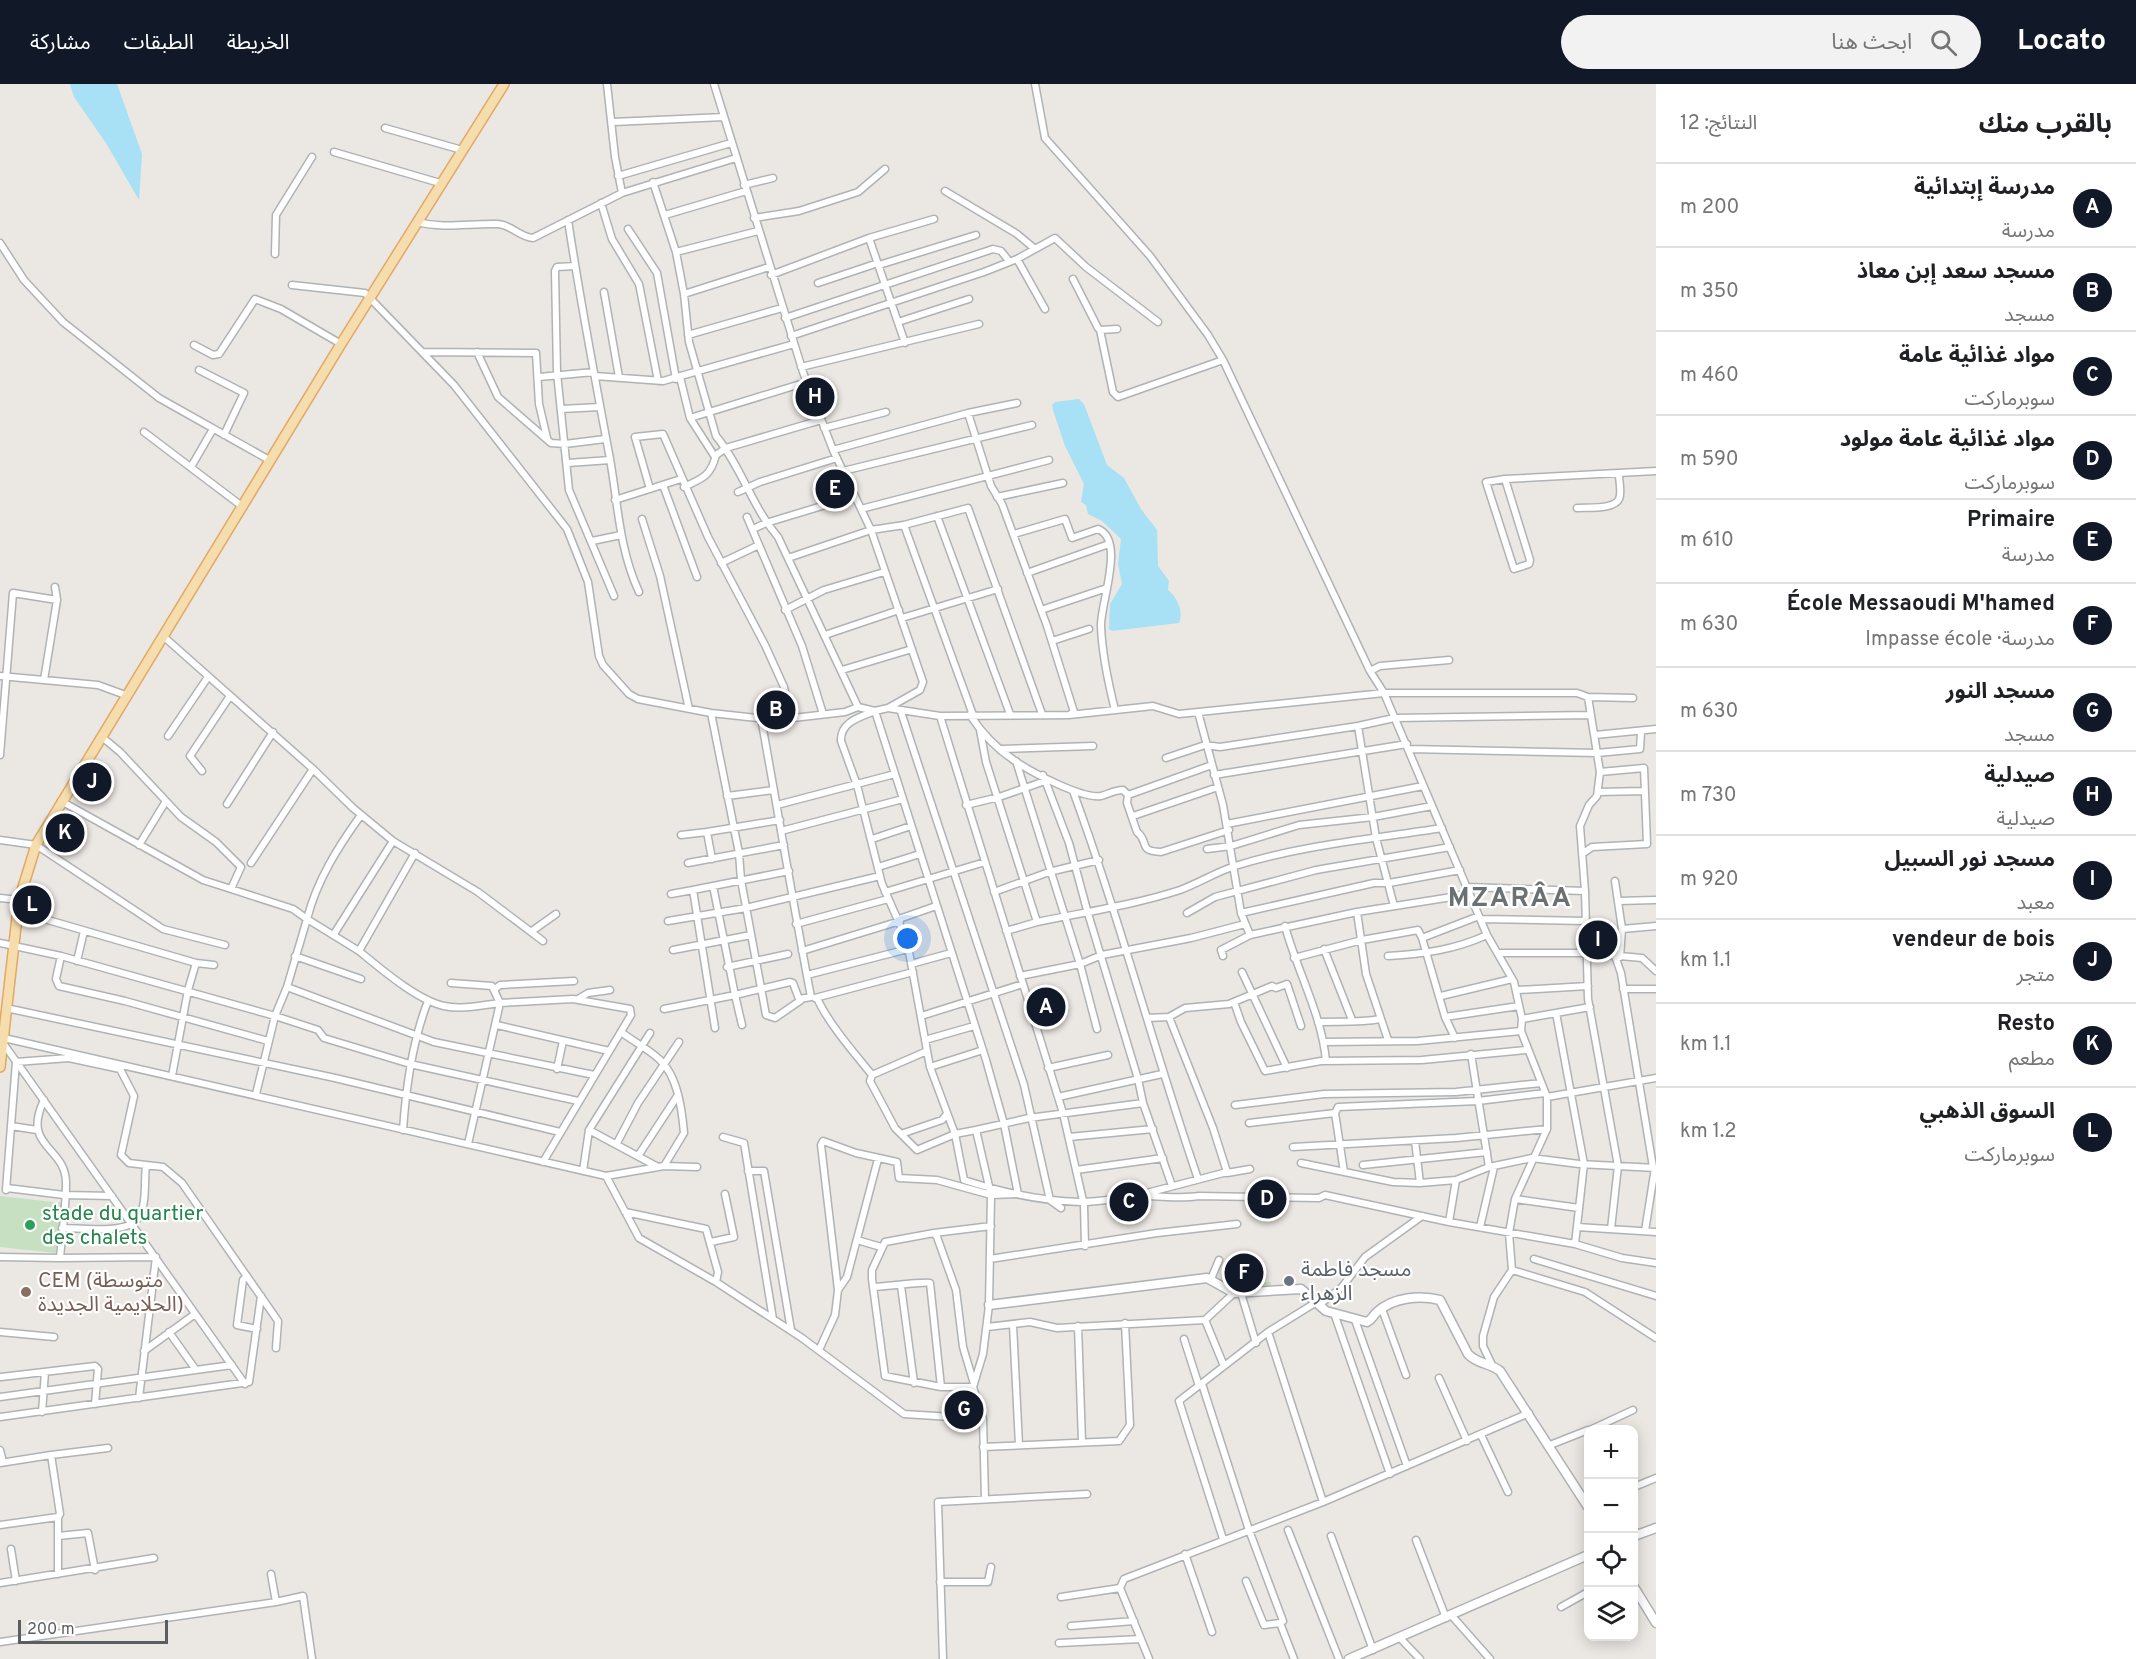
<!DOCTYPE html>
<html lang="ar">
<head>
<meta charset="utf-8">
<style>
	:root { --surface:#fff; --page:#f2f2f2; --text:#202124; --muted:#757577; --line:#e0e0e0; --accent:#111827 }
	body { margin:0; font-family:Overpass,"Noto Sans Arabic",sans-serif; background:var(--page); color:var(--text); direction:rtl }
	.controls { position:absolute; right:18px; bottom:18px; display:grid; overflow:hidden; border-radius:12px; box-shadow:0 3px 15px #0003 }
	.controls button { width:54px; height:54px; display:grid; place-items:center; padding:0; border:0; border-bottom:2px solid var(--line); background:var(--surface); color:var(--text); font:30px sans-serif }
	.scale { position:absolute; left:18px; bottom:15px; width:150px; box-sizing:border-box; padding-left:6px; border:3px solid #5a5e61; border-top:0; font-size:16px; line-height:21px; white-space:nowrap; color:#5a5e61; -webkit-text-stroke:4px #fff; paint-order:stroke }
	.you { position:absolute; left:908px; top:855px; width:21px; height:21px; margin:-15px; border:4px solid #fff; border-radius:50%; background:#1a73e8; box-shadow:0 0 0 9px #1a73e833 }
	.badge { display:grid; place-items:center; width:39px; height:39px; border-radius:50%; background:var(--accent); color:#fff; font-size:20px; font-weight:700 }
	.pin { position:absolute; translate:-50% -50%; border:3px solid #fff; box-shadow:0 2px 6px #0006 }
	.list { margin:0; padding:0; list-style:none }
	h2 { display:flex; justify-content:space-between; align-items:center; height:78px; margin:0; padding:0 24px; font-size:26px }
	h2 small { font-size:20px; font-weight:400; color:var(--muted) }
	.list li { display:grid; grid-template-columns:39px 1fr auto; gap:18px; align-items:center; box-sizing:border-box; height:84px; padding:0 24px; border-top:2px solid var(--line) }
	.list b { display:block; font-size:22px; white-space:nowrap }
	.list p { margin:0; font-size:20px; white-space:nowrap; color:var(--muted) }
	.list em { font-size:20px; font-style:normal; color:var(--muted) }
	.icon { flex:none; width:33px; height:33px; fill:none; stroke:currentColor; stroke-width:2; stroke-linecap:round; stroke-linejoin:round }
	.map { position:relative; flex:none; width:1656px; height:1575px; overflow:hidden; direction:ltr }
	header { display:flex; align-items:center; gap:36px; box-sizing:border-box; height:84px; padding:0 30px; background:var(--accent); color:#fff }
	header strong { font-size:28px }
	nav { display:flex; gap:33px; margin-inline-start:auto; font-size:21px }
	.search { width:420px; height:54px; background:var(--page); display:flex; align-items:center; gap:15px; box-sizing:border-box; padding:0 21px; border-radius:33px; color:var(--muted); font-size:22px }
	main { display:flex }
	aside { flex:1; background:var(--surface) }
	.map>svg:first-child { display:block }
	.green { fill:#c6e0c1 }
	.water { fill:#a8e1f5 }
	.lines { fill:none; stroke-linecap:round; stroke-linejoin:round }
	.street-casing { stroke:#afb3b6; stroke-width:9 }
	.secondary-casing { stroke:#aeb2b6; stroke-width:11 }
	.primary-casing { stroke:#e1a965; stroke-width:12 }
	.street { stroke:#fff; stroke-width:6 }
	.secondary { stroke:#fff; stroke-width:8 }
	.primary { stroke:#f5ddad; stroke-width:9 }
	.leisure-dot { fill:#2e9e5b; stroke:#fff; stroke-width:2 }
	.worship-dot { fill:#6b7280; stroke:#fff; stroke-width:2 }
	.education-dot { fill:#8d6e63; stroke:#fff; stroke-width:2 }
	.labels { text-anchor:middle; stroke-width:4.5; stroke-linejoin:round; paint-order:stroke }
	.leisure-label { font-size:21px; fill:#27864d; stroke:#fff; text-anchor:start }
	.worship-label { font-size:21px; fill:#5b616d; stroke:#fff; text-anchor:start }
	.education-label { font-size:21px; fill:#785e54; stroke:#fff; text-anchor:start }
	.district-label { font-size:27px; font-weight:bold; letter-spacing:1.5px; fill:#6b7073; stroke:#fff }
</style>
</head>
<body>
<header>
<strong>Locato</strong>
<div class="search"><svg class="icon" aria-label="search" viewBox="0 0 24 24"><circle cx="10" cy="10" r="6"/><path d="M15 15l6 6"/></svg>ابحث هنا</div>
<nav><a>الخريطة</a><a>الطبقات</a><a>مشاركة</a></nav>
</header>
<main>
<aside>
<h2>بالقرب منك<small>النتائج: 12</small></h2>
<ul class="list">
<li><span class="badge">A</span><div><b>مدرسة إبتدائية</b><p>مدرسة</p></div><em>200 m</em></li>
<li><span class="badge">B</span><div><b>مسجد سعد إبن معاذ</b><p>مسجد</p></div><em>350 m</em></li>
<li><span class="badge">C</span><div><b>مواد غذائية عامة</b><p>سوبرماركت</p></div><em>460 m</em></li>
<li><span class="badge">D</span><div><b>مواد غذائية عامة مولود</b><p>سوبرماركت</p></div><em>590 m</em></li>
<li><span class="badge">E</span><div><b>Primaire</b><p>مدرسة</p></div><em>610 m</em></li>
<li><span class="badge">F</span><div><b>École Messaoudi M'hamed</b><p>مدرسة · Impasse école</p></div><em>630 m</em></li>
<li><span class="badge">G</span><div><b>مسجد النور</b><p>مسجد</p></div><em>630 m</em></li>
<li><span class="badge">H</span><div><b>صيدلية</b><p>صيدلية</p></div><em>730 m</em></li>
<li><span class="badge">I</span><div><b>مسجد نور السبيل</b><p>معبد</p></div><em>920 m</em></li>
<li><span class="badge">J</span><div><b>vendeur de bois</b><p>متجر</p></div><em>1.1 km</em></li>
<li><span class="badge">K</span><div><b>Resto</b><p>مطعم</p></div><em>1.1 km</em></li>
<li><span class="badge">L</span><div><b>السوق الذهبي</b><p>سوبرماركت</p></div><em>1.2 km</em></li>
</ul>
</aside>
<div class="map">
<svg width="1656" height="1575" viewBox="0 0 1656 1575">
	<rect width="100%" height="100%" fill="#ebe7e2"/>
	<path class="green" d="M0,1112L62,1119L56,1169L0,1163Z
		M1262,1193L1263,1198H1271V1204L1232,1205L1223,1197L1224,1194Z"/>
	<path class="water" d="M70,0H117L142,70L139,116L106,59L74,13Z
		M1079,315L1084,320L1107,381L1124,394L1141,425L1157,446L1158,482L1169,497L1168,506C1177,513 1184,528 1179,539L1112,547L1109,545L1110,520L1122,500L1118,480L1121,455L1102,437L1088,430L1086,421L1081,418L1084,400L1065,362L1053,326L1052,321L1055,318Z"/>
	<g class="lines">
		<defs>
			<path id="street" d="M607,0L615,73L622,109
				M1035,0L1045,54L1150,172L1208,251L1223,276L1370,587L1384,609L1487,851L1514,898L1522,935L1521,947L1547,1013V1045L1515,1115L1509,1149L1512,1186L1494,1213L1483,1252V1262L1492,1281
				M613,38L724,33
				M385,44L462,66
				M334,68L440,99
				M618,92L731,59
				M653,98L676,168L684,210L689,258L716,352C741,382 752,423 778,453L858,623
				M744,101L773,94
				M945,107L1017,150L1035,165
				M601,119L612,155L639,200L658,297
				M665,131L746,107
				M754,134L799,127L858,108L885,85
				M568,136C580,216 595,295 610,375C618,420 619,465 639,508
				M417,138C445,145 470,139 498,140C512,141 519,153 533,154L622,109L736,74
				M628,145L657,189L676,295
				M869,154L905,259
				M0,159L24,196L63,238L159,314L271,377
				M676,168L758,147
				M275,170L276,131L312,73
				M1017,175L1045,225
				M879,181L976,151
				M575,182L557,183L555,187L557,289L569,406L614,512
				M771,191L869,154L934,135
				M1073,195L1098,244L1100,246L1117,245
				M818,199L878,179
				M292,201L365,209L454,301L567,445L588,498L599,572L603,581L629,610L638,615L711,629L776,636L845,628L858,623L875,627L888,624L920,606L923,598L871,446L833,366L803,288L714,0
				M604,208L619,293
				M684,210L769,183
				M785,234L993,165L1001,167L1009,177
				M898,238L969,215
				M1100,246L1113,308L1118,313L1223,276
				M688,251L782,224
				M791,252L984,188L1017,175L1055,154L1086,183L1158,238
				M194,261L213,271L219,270L255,215L281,225L341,260
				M423,268L536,269L539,320L547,354
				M477,268L498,313L551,359L565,360L605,355
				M801,283L979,240
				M199,286L244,309L224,351
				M595,292L663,297L794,260
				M539,293L594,288
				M680,293L690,334L807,298
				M561,325L600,323
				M690,334L715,373
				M824,344L886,328
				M144,348L243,423
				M833,366L968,329L1017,319
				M568,379L610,376
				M191,383L213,345
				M843,387L1032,341
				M1505,395L1530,476L1529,480L1514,485L1486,398L1505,395L1656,387
				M663,401L697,493
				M684,403C704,394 711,391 716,371L726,364L821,336
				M650,405L635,353L663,350L708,453L765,561L784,603L790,633
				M738,408L760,398L837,374
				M997,413L1063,399
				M615,416L681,395
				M1577,424C1587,423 1614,426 1619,415C1622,409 1619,397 1619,391
				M861,425L1049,376
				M937,432L1010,630
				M747,433L802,562L823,630
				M642,435L660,492L689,625
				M904,441L973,631
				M753,445L766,439L855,412
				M1014,450L1065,435L1072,454L1098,445C1126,456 1100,520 1101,542C1102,571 1108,598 1115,626
				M592,457L621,451
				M788,474L871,446L904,441L968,424L1042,630
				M721,479L759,461
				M1027,489L1109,460
				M785,526L824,506L884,488
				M1041,526L1107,504
				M902,534L998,505
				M825,551L899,526
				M163,552L313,685L353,724L393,757L478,808L543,857
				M1052,557L1089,545
				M842,586L912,565
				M1370,587L1380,582L1449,576
				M0,592L98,601L128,612
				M44,596L57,516L55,503
				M1588,613L1633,614
				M888,624L940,632L1069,631L1074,628L1047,542L1002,420L991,402L968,329
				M901,628L1024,1001L1050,1116L1061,1124
				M1198,628L1223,721L1241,829L1250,851L1357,828L1458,812L1468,807
				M711,629L739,769L741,796L766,931L775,934L801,916
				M970,631C981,648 997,665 1015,677C1031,688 1082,715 1101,712C1109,710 1114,706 1123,706L1128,711
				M1069,631L1153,622L1179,630L1384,609H1577L1588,613L1600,688L1597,712L1589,721L1580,742L1585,807L1588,915L1618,1082L1611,1145
				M940,632L1063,1029L1084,1121L1085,1162
				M761,634C778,727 793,820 811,913L799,915L793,899L790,898L735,911L713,802L789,787
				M1358,642L1376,754L1394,822
				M980,646L986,678L1037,838L1006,847
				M1595,651L1656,645
				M168,652L208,593
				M1002,665L1093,662
				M1409,665L1597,669L1640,665L1641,648
				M0,671L13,509L57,516
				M1166,674L1205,661L1220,663L1358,642L1394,634L1590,631
				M1016,677L1080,880L1097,945
				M202,687L190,672L230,612
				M1043,691L1069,759L1087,826L1138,995L1143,1019L1172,1102
				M1214,691L1407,660
				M1073,707C1120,835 1154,966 1198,1095
				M1598,708L1645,707
				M1128,711L1127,719L1137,748C1150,758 1137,767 1161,768L1229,746
				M1128,711L1212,681
				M727,712L774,706
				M61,717L203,796L231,805L241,783L216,758L181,733L120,668L102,653
				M227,720L273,648
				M777,721L895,690
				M966,721L999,713L1045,697
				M1133,732L1218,703
				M1227,740L1423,702
				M781,747L903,715
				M681,751L707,748
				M872,755L911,742
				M0,756L36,761L163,845L225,861
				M139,761L166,717
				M1207,765L1231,762L1299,741L1373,733L1432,722
				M1582,770L1592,763L1647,760L1644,684L1600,688
				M712,775L707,748L780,736
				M251,779L313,685
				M688,779L784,761
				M878,783L920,770
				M1615,797L1622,845L1620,873
				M713,802L693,806L715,944
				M1466,803L1585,807
				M231,805L293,825L307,835C317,796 338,763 361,731
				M885,808L985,778
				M994,808L1049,788L1099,776
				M671,810L693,806
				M0,814L19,816
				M1618,817L1655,816
				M17,827L196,879L214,881
				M1357,828L1366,890L1388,956
				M1187,829L1215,813L1316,786L1450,763
				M1241,829L1374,799H1389L1460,786
				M899,835L936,822
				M1480,835L1586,837
				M668,837L746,824L880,792
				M1037,838C1085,828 1134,821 1180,806C1199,799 1216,788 1235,782C1301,761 1373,755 1442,744
				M796,840L888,815
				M1285,842C1297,887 1322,931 1326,977
				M1622,845L1656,842
				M532,847L556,830
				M334,850L393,757
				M1422,854L1445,933L1455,954
				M0,859L61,872L275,932L318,946L324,954L410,980L578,1017
				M1324,865L1352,936
				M673,866L751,851
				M359,867C381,885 417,916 444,922C462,926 482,921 500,919L492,902L451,899
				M802,867L900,837
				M1498,869H1587L1642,874L1656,887
				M61,872L56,895L59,902L125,917L268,957
				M295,872L361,895
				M1223,872L1221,866L1250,851
				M1388,872C1423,870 1454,866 1487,851
				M1615,872L1621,889L1653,1083
				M1294,874L1362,856L1418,846L1422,854L1479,832
				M77,877L84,847
				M911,880L951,869
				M727,883L788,870
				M1242,888L1287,984
				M807,891L908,865
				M1020,892L1080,880L1102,871L1191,854L1245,840
				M287,903L434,958L594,991
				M495,905L500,901L574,897
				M1623,905H1656
				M1518,906L1588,902
				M1441,912L1512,895
				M815,914L913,888
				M817,914C828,939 855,970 872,991L870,997L895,1044L917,1066L955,1050L976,1046
				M578,915L588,909L610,906
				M1234,918L1241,938L1265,987L1321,977L1422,976L1526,966
				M6,924L335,994L560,1048
				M664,925L735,911L742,941
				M1556,929L1584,1080L1575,1160
				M921,932L1023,900
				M1445,933L1519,922
				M1147,934L1169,933L1185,924L1229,920L1272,902L1276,904L1287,900L1301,942
				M1522,935L1590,923
				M1318,938C1339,937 1359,939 1380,935
				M497,941L609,967
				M621,948C633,957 648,965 659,975C678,992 682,1026 684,1049L664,1082
				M4,954L606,1092L639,1154L716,1198L802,1254L904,1330L983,1335
				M925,956L974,942
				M1324,958L1418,957L1521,947
				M3,959L245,1300
				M1471,970L1489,1083
				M930,983L983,966
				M1048,984L1108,971
				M557,985L563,957
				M872,991L927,967
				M172,992L188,906L196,879
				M256,1010L275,932L287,903L307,835L359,867L415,769
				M1058,1013L1162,990
				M1547,1013L1656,994
				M44,1016C21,1064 66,1062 66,1099C66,1124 62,1150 60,1174L156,1173L139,1314
				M1235,1021L1324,1010L1456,1008L1541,999
				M1249,1039L1335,1029
				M11,1042L37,1046
				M403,1046C406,1002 412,958 428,917
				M589,1046L656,1082
				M901,1050L942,1036L947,1030
				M723,1053L744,1059L773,1235
				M1069,1053L1153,1045
				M1415,1057L1420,1099
				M617,1059L638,1019L679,958
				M468,1060L500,919L573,915L630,925L631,931L543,1078
				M1293,1063L1456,1054L1547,1045
				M638,1072L678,1011
				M1301,1079L1393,1098L1420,1099L1456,1096L1489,1083L1532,1074L1579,1080L1656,1084
				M1363,1081L1487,1068
				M1076,1086L1163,1074
				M583,1087L589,1046L650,949
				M748,1087H764L791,1246
				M1344,1088L1335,1029L1338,1023L1478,1017L1545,1009
				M1227,1089L1250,1085
				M606,1092L664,1082L697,1083
				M7,1104L64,1111L112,1112
				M6,1106L16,978L69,974L120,985L134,1012L121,1071L129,1079L163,1083L182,1099L278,1237L276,1264
				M1143,1110L1227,1088L1213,1044L1169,933
				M1515,1115L1579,1124
				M625,1128L706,1145L718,1188L716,1198
				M1449,1138L1456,1096
				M1480,1143L1494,1083
				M1577,1143L1656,1148
				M62,1144C82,1144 128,1151 139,1133C147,1120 144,1096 146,1081
				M1645,1147L1655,1084
				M934,1149L991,1142
				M857,1156L881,1163
				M711,1158L734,1153L725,1110
				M0,1173L60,1174
				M990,1175L1157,1149L1237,1140
				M1534,1175L1656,1212
				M1512,1186L1585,1208L1656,1254
				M247,1192L243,1196L237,1241L257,1245
				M1211,1195L1219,1176
				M901,1202L914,1299
				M873,1203C883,1203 926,1197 930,1199L941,1303
				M838,1206L847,1193L878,1075
				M1241,1209L1256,1259
				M1319,1221L1342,1203L1365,1173L1422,1132
				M1382,1225L1406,1291
				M1334,1229L1390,1390
				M1205,1236L1224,1282
				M1355,1236L1407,1382
				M1013,1241L1019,1361
				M1078,1242L1082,1358
				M987,1243L1030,1238L1057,1244L1205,1236L1234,1209
				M0,1248L54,1253
				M169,1248L196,1286
				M1268,1248L1323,1418
				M1184,1255L1199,1302
				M819,1266L835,1231L838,1206L821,1061L823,1057L856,1069L897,1078L899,1094L937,1096L991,1111L1018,1110L1004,1040L986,976L875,627C860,633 840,638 841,657L857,701L882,800L907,857L930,983L955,1050L964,1096C1001,1108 1041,1117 1080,1118C1102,1118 1123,1113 1145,1112C1163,1112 1180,1115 1199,1112L1319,1114L1325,1111L1449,1138L1575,1160L1622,1174L1656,1179
				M144,1267L195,1230
				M1,1293L95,1282L98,1285L95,1320
				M1439,1294L1467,1357
				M1202,1300L1249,1446L1283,1537L1280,1539
				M973,1303H941L885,1292L872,1195V1186L885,1158L934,1149L937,1153L956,1206L963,1263L974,1300
				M0,1313L232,1281
				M42,1328L45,1288
				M0,1333L249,1298L261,1212
				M1590,1346L1633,1326
				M1481,1351L1508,1408
				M1550,1361L1588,1346
				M983,1363L1119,1357L1130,1341L1125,1239
				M0,1366L3,1378
				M0,1379L51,1371
				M1634,1403L1656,1394
				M985,1415L983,1335L973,1303L983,1270L989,1221L991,1111L976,1046L1029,1034L1143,1019
				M0,1441L58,1433
				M1288,1446L1339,1575
				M58,1452L88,1449L95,1486
				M1331,1452L1373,1566
				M1223,1455L1179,1317L1268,1248L1315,1219
				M1416,1456L1446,1534
				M11,1465L16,1497
				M1185,1470L1212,1548
				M58,1490V1433L60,1430L51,1371L108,1364
				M271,1490L276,1518L303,1512L312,1575
				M1246,1497L1264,1541L1280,1539L1294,1575
				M940,1498H988L991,1483
				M0,1499L154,1474
				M1061,1513L1120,1504
				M1561,1523L1588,1508
				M1452,1532L1490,1575
				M1071,1542L1134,1537
				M1400,1554L1420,1575
				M0,1558L276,1518
				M1059,1559L1141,1555
				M943,1575L938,1418L1087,1410
				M1149,1575L1120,1504L1124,1495L1323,1418L1529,1329"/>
			<path id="secondary" d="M989,1221L1207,1194L1234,1209L1301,1205L1326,1227L1367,1238C1373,1235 1372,1232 1377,1228C1394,1213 1420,1211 1440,1216L1468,1270C1477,1280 1490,1279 1500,1287L1588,1423
				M1634,1452L1656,1444
				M1634,1503L1656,1539
				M1349,1575L1588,1471"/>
			<path id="primary" d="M0,983L19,816L36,761L341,260L504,0"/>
		</defs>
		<use href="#street" class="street-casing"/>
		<use href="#secondary" class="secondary-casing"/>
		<use href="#primary" class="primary-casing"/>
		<use href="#street" class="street"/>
		<use href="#secondary" class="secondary"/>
		<use href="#primary" class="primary"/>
	</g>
	<circle class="leisure-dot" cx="30" cy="1141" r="6"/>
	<circle class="worship-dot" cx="1289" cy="1197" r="6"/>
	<circle class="education-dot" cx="26" cy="1208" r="6"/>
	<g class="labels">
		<g class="leisure-label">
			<text x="42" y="1136">stade du quartier<tspan x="42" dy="24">des chalets</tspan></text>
		</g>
		<g class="worship-label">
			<text x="1301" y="1192">مسجد فاطمة<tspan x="1301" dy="24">الزهراء</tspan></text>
		</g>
		<g class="education-label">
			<text x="38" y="1203">CEM (متوسطة<tspan x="38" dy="24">الحلايمية الجديدة)</tspan></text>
		</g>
		<g class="district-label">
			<text x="1510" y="822">MZARÂA</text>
		</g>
	</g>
</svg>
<div class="controls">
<button>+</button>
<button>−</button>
<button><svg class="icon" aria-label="locate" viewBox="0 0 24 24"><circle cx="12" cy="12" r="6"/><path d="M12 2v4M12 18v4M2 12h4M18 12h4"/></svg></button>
<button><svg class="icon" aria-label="layers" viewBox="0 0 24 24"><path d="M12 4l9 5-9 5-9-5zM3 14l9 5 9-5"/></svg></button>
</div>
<div class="scale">200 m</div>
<div class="you"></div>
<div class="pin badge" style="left:1046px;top:923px">A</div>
<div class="pin badge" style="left:776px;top:626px">B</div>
<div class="pin badge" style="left:1129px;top:1118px">C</div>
<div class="pin badge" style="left:1267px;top:1115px">D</div>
<div class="pin badge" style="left:835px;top:405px">E</div>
<div class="pin badge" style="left:1244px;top:1189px">F</div>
<div class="pin badge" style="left:964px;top:1326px">G</div>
<div class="pin badge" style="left:815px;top:313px">H</div>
<div class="pin badge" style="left:1598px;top:856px">I</div>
<div class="pin badge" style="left:92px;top:698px">J</div>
<div class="pin badge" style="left:65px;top:749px">K</div>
<div class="pin badge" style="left:32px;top:821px">L</div>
</div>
</main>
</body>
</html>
